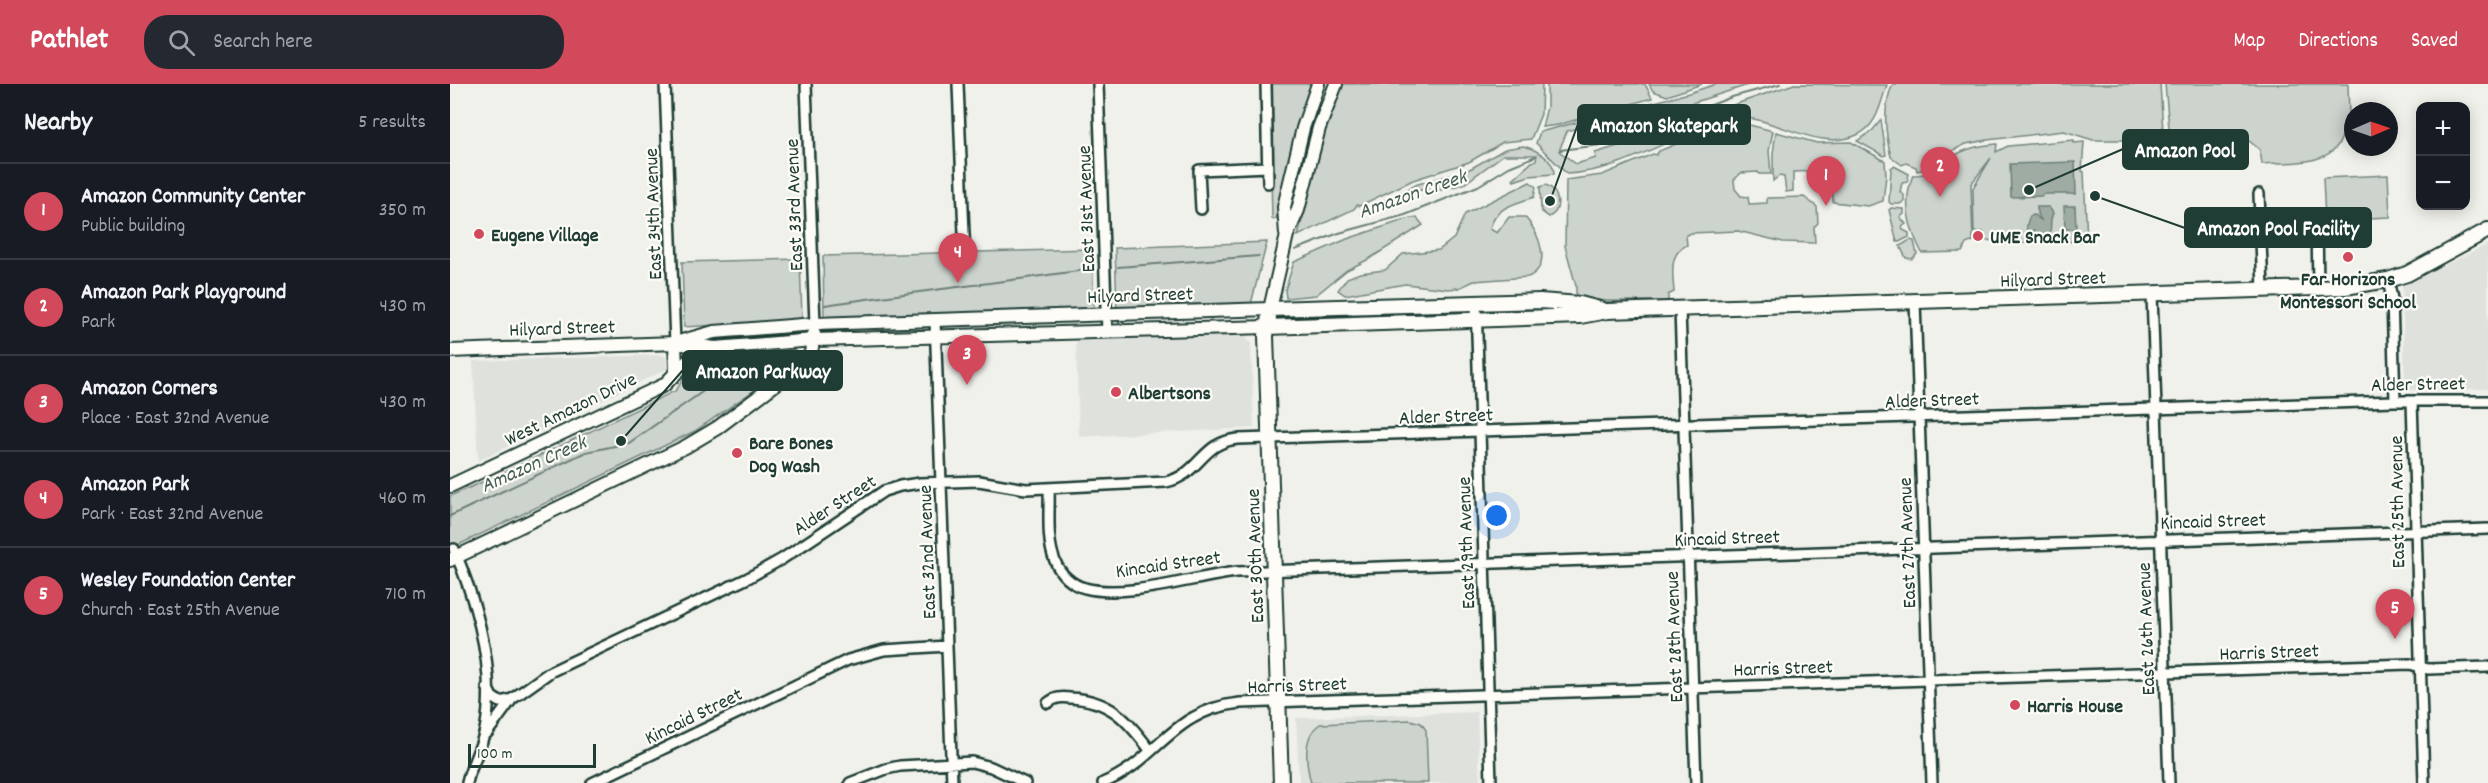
<!DOCTYPE html>
<html lang="en">
<head>
<meta charset="utf-8">
<style>
	:root { --surface:#171b24; --page:#242831; --text:#f1f3f6; --muted:#9ea1a6; --line:#363941; --accent:#d1495b }
	body { margin:0; font-family:Dekko,sans-serif; background:var(--page); color:var(--text) }
	.controls { position:absolute; right:18px; top:18px; display:grid; overflow:hidden; border-radius:12px; box-shadow:0 3px 15px #0003 }
	.controls button { width:54px; height:54px; display:grid; place-items:center; padding:0; border:0; border-bottom:2px solid var(--line); background:var(--surface); color:var(--text); font:30px sans-serif }
	.compass { position:absolute; left:1894px; top:18px; width:54px; height:54px; border-radius:50%; background:var(--surface); box-shadow:0 3px 15px #0003; rotate:88deg }
	.scale { position:absolute; left:18px; bottom:15px; width:128px; box-sizing:border-box; padding-left:6px; border:3px solid #1f3d34; border-top:0; font-size:16px; line-height:21px; white-space:nowrap; color:#1f3d34; -webkit-text-stroke:4px #fdfcf7; paint-order:stroke }
	.you { position:absolute; left:1047px; top:432px; width:21px; height:21px; margin:-15px; border:4px solid #fff; border-radius:50%; background:#1a73e8; box-shadow:0 0 0 9px #1a73e833 }
	.badge { display:grid; place-items:center; width:39px; height:39px; border-radius:50%; background:var(--accent); color:#fff; font-size:20px; font-weight:700 }
	.pin { position:absolute; translate:-50% -50px; filter:drop-shadow(0 2px 3px #0008) }
	.pin::after { content:''; position:absolute; top:32px; width:21px; height:18px; background:inherit; clip-path:polygon(0 0,100% 0,50% 100%) }
	.list { margin:0; padding:0; list-style:none }
	h2 { display:flex; justify-content:space-between; align-items:center; height:78px; margin:0; padding:0 24px; font-size:26px }
	h2 small { font-size:20px; font-weight:400; color:var(--muted) }
	.list li { display:grid; grid-template-columns:39px 1fr auto; gap:18px; align-items:center; box-sizing:border-box; height:96px; padding:0 24px; border-top:2px solid var(--line) }
	.list b { display:block; font-size:22px; white-space:nowrap }
	.list p { margin:0; font-size:20px; white-space:nowrap; color:var(--muted) }
	.list em { font-size:20px; font-style:normal; color:var(--muted) }
	.icon { flex:none; width:33px; height:33px; fill:none; stroke:currentColor; stroke-width:2; stroke-linecap:round; stroke-linejoin:round }
	.map { position:relative; flex:none; width:2038px; height:699px; overflow:hidden }
	header { display:flex; align-items:center; gap:36px; box-sizing:border-box; height:84px; padding:0 30px; background:var(--accent); color:#fff }
	header strong { font-size:28px }
	nav { display:flex; gap:33px; margin-inline-start:auto; font-size:21px }
	.search { width:420px; height:54px; background:var(--page); display:flex; align-items:center; gap:15px; box-sizing:border-box; padding:0 21px; border-radius:24px; color:var(--muted); font-size:22px }
	main { display:flex }
	aside { flex:1; background:var(--surface) }
	.map>svg:first-child { display:block }
	.built { fill:#dfe2dc }
	.green { fill:#cdd3cd; stroke:#768880; stroke-width:1.5 }
	.water { fill:#9faca4; stroke:#6c8077; stroke-width:1.5 }
	.lines { fill:none; stroke-linecap:round; stroke-linejoin:round }
	.stream { stroke:#6c8077; stroke-width:2 }
	.street-casing { stroke:#1f3d34; stroke-width:14 }
	.secondary-casing { stroke:#1f3d34; stroke-width:16 }
	.primary-casing { stroke:#1f3d34; stroke-width:18 }
	.street { stroke:#fdfcf7; stroke-width:9 }
	.secondary { stroke:#fdfcf7; stroke-width:12 }
	.primary { stroke:#fdfcf7; stroke-width:14 }
	.poi-dot { fill:#d1495b; stroke:#fdfcf7; stroke-width:2 }
	.labels { text-anchor:middle; stroke-width:4.5; stroke-linejoin:round; paint-order:stroke }
	.street-label { font-size:20px; fill:#1f3d34; stroke:#fdfcf7 }
	.poi-label { font-size:20px; font-weight:bold; fill:#1f3d34; stroke:#fdfcf7; text-anchor:start }
	.water-label { font-size:21px; font-style:italic; fill:#455e56; stroke:#fdfcf7 }
	.leader { fill:none; stroke:#1f3d34; stroke-width:2 }
	.callout-dot { fill:#1f3d34; stroke:#fdfcf7; stroke-width:2 }
	.callout { fill:#1f3d34; stroke:#1f3d34; stroke-width:2 }
	.callout-label { font-size:21px; text-anchor:middle; font-weight:bold; fill:#fff }
</style>
</head>
<body>
<header>
<strong>Pathlet</strong>
<div class="search"><svg class="icon" aria-label="search" viewBox="0 0 24 24"><circle cx="10" cy="10" r="6"/><path d="M15 15l6 6"/></svg>Search here</div>
<nav><a>Map</a><a>Directions</a><a>Saved</a></nav>
</header>
<main>
<aside>
<h2>Nearby<small>5 results</small></h2>
<ul class="list">
<li><span class="badge">1</span><div><b>Amazon Community Center</b><p>Public building</p></div><em>350 m</em></li>
<li><span class="badge">2</span><div><b>Amazon Park Playground</b><p>Park</p></div><em>430 m</em></li>
<li><span class="badge">3</span><div><b>Amazon Corners</b><p>Place · East 32nd Avenue</p></div><em>430 m</em></li>
<li><span class="badge">4</span><div><b>Amazon Park</b><p>Park · East 32nd Avenue</p></div><em>460 m</em></li>
<li><span class="badge">5</span><div><b>Wesley Foundation Center</b><p>Church · East 25th Avenue</p></div><em>710 m</em></li>
</ul>
</aside>
<div class="map">
<svg width="2038" height="699" viewBox="0 0 2038 699">
	<rect width="100%" height="100%" fill="#f0f1eb"/>
	<filter id="ink" filterUnits="userSpaceOnUse"><feTurbulence type="fractalNoise" baseFrequency=".0167" numOctaves="2"/><feDisplacementMap in="SourceGraphic" scale="12" xChannelSelector="R" yChannelSelector="G"/><feConvolveMatrix kernelMatrix="1 2 1 2 8 2 1 2 1" color-interpolation-filters="sRGB"/></filter>
	<g filter="url(#ink)">
		<path class="built" d="M2038,160V305L1955,306L1952,202Z
			M794,251L801,259L804,344L629,353L626,257Z
			M212,271L216,273L217,285L28,377L23,277Z
			M1027,628L1030,699H849L846,634Z"/>
		<path class="green" d="M819,0H864L840,77L826,135H822Z
			M892,0H1092L1091,30L1081,55L1053,58L1019,78L963,96L909,122L907,121L904,125L848,152L878,29Z
			M1097,0H1195L1202,14L1108,41L1092,43L1097,23Z
			M1199,0H1252L1217,12L1203,7Z
			M1266,0H1301L1202,32L1139,49L1138,41L1117,47L1109,67L1126,80L1146,74L1145,69L1204,51L1260,29L1344,0L1437,1C1430,19 1428,42 1407,51C1367,69 1321,30 1281,33C1267,34 1252,43 1238,49C1200,66 1160,88 1117,90L1086,59L1090,48L1239,9Z
			M1443,0H1710L1713,47L1711,54L1702,56H1643L1614,47L1537,56L1516,60L1498,69L1482,83L1467,87L1466,83L1456,79L1452,81L1441,73C1435,48 1432,23 1443,0Z
			M1715,0H1898L1899,29L1895,33C1896,84 1849,77 1812,80L1810,66L1799,57L1754,60L1747,67L1714,66L1719,44Z
			M1431,36L1436,71L1434,72L1407,57L1422,47Z
			M1288,38L1323,47L1319,67L1321,90H1309L1308,88L1291,89L1284,96L1285,105L1291,112L1298,113L1299,120L1317,119V114L1354,113L1367,123L1368,139L1364,143L1365,159L1333,158L1288,147L1241,149L1236,151L1237,161C1218,169 1223,191 1224,208L1218,211V217H1157L1126,214V202L1115,162L1116,96L1152,91L1203,70L1206,71L1209,67L1275,40Z
			M1326,48L1367,59L1401,58L1435,77L1436,92L1433,117L1418,122L1383,118L1382,89L1370,90L1369,87L1343,88V107L1336,108L1334,93L1329,92L1323,97V69Z
			M1624,56V59L1634,58L1632,87L1634,88L1637,157L1545,160L1544,156L1534,157L1533,148H1524L1523,104L1541,74L1521,100L1523,157L1516,160L1512,168L1472,169C1459,144 1452,119 1463,91C1491,90 1488,82 1509,69C1521,63 1533,61 1547,60L1546,68L1558,62Z
			M1073,62C1086,65 1105,76 1104,90L1079,92L1064,97L1063,95L1082,78L1086,76L1087,71H1053L1014,100L991,106L974,104L943,123L912,130L914,126L968,100L1018,86L1055,65Z
			M1444,82L1459,90L1457,98L1452,99L1450,108L1454,111V117L1450,120H1441L1439,118L1441,84Z
			M1938,91L1940,133L1875,136L1873,94Z
			M1080,98L1086,103L1084,113C1066,120 1045,122 1040,145L1047,149L1059,133H1075C1089,149 1103,182 1078,193L1024,197L1009,204L998,205L955,200L895,211L888,206L897,194L910,189L935,186L953,170L989,166L1004,154L1015,130Z
			M1096,101C1109,106 1113,126 1099,133L1091,127L1090,103Z
			M1441,124L1454,125V130L1450,133L1456,140L1452,143L1453,146L1459,149V153L1449,158H1447L1439,126Z
			M960,134H967L973,141L919,175L897,186L866,211L836,214L835,206L844,178L897,155Z
			M1460,156L1464,157L1467,170L1462,175L1456,174L1450,162Z
			M817,158L801,220H746L667,225L665,164Z
			M642,165L644,226L377,235L374,232L373,172Z
			M350,175L352,234L350,236L234,243L232,178Z
			M341,264L347,268L345,278L245,347L0,465V412L51,390L225,307C234,298 236,283 247,276C263,265 320,265 341,264Z
			M960,636L971,639L976,646L978,699H861C856,680 852,652 870,640Z"/>
		<path class="water" d="M1625,78L1626,110H1593L1592,112L1561,113L1560,80Z
			M1614,122H1625L1626,145H1615Z
			M1587,123H1599L1603,129L1601,135L1600,153H1585L1584,145L1582,153H1579C1575,146 1576,140 1580,132L1584,131L1592,137L1587,130Z"/>
		<g class="lines">
			<path class="stream" d="M1110,66L1151,61L1157,53L1193,47L1282,13L1330,0
				M845,166L889,149L955,131L1028,102L1059,83L1086,72
				M668,183L809,172
				M375,221C464,208 553,198 641,185
				M0,432L136,368L179,359L298,276"/>
			<defs>
				<path id="street" d="M215,0L225,259
					M356,0L365,240
					M508,0L515,175
					M648,0L657,248
					M816,0L818,99
					M1809,110L1813,205
					M751,125L749,86L818,83
					M1867,139L1868,204
					M1938,196L1942,215L1945,317
					M1702,210L1719,699
					M1465,218L1482,699
					M1026,219L1041,699
					M1230,225L1246,699
					M485,236L502,699
					M1962,317L1974,699
					M599,404C600,426 596,456 605,477C610,490 622,501 635,504C677,515 743,493 787,488L2038,445
					M4,465C27,520 47,587 35,646C31,665 21,680 17,699
					M37,603L42,613L50,618L62,615L100,588L298,494L332,475L434,407L450,402L470,399L529,397L576,405L716,398C751,390 751,358 788,355L1945,317H2038
					M598,619C605,613 612,613 620,614C661,616 677,636 700,666
					M37,649L62,615
					M142,699L398,576L434,566L497,562
					M400,699L436,685L450,682L522,678L541,683L575,699
					M653,699C708,677 721,626 790,619L1960,580L1978,585L2038,583"/>
				<path id="secondary" d="M836,150L834,123L853,44L868,0
					M225,259L264,248L365,240L820,225L837,151L848,126L869,44L886,0
					M0,267L225,259L265,264L364,256L817,243
					M223,293L226,285L225,259
					M0,402L214,301L242,273L264,264
					M0,476L235,363L267,344L351,281L361,269L364,250"/>
				<path id="primary" d="M817,243L1130,232L1157,227L1895,203L1938,196L1957,190L2038,146
					M831,699L816,252L820,225L1090,217L1130,220L1153,226"/>
			</defs>
			<use href="#street" class="street-casing"/>
			<use href="#secondary" class="secondary-casing"/>
			<use href="#primary" class="primary-casing"/>
			<use href="#street" class="street"/>
			<use href="#secondary" class="secondary"/>
			<use href="#primary" class="primary"/>
		</g>
	</g>
	<g class="poi-dot">
		<circle cx="29" cy="150" r="6"/>
		<circle cx="1528" cy="152" r="6"/>
		<circle cx="1898" cy="173" r="6"/>
		<circle cx="666" cy="308" r="6"/>
		<circle cx="287" cy="369" r="6"/>
		<circle cx="1565" cy="621" r="6"/>
	</g>
	<g class="labels">
		<g class="street-label">
			<text transform="translate(343 121) rotate(-92)" y="7">East 33rd Avenue</text>
			<text transform="translate(635 125) rotate(-92)" y="7">East 31st Avenue</text>
			<text transform="translate(202 130) rotate(-92)" y="7">East 34th Avenue</text>
			<text transform="translate(1603 194) rotate(-2)" y="7">Hilyard Street</text>
			<text transform="translate(690 210) rotate(-2)" y="7">Hilyard Street</text>
			<text transform="translate(112 243) rotate(-2)" y="7">Hilyard Street</text>
			<text transform="translate(1968 299) rotate(-1)" y="7">Alder Street</text>
			<text transform="translate(1482 315) rotate(-2)" y="7">Alder Street</text>
			<text transform="translate(120 324) rotate(-26)" y="7">West Amazon Drive</text>
			<text transform="translate(996 331) rotate(-2)" y="7">Alder Street</text>
			<text transform="translate(1946 418) rotate(-91)" y="7">East 25th Avenue</text>
			<text transform="translate(384 420) rotate(-33)" y="7">Alder Street</text>
			<text transform="translate(1763 436) rotate(-2)" y="7">Kincaid Street</text>
			<text transform="translate(1277 453) rotate(-2)" y="7">Kincaid Street</text>
			<text transform="translate(1015 459) rotate(-92)" y="7">East 29th Avenue</text>
			<text transform="translate(1456 459) rotate(-92)" y="7">East 27th Avenue</text>
			<text transform="translate(476 468) rotate(-92)" y="7">East 32nd Avenue</text>
			<text transform="translate(804 472) rotate(-92)" y="7">East 30th Avenue</text>
			<text transform="translate(718 479) rotate(-8)" y="7">Kincaid Street</text>
			<text transform="translate(1695 545) rotate(-92)" y="7">East 26th Avenue</text>
			<text transform="translate(1223 553) rotate(-92)" y="7">East 28th Avenue</text>
			<text transform="translate(1819 567) rotate(-2)" y="7">Harris Street</text>
			<text transform="translate(1333 583) rotate(-2)" y="7">Harris Street</text>
			<text transform="translate(847 600) rotate(-2)" y="7">Harris Street</text>
			<text transform="translate(243 631) rotate(-26)" y="7">Kincaid Street</text>
		</g>
		<g class="poi-label">
			<text x="41" y="157">Eugene Village</text>
			<text x="1540" y="159">UME Snack Bar</text>
			<text x="1898" y="201" text-anchor="middle">Far Horizons<tspan x="1898" dy="23">Montessori School</tspan></text>
			<text x="678" y="315">Albertsons</text>
			<text x="299" y="365">Bare Bones<tspan x="299" dy="23">Dog Wash</tspan></text>
			<text x="1577" y="628">Harris House</text>
		</g>
		<g class="water-label">
			<text transform="translate(962 109) rotate(-19)" y="7">Amazon Creek</text>
			<text transform="translate(83 379) rotate(-24)" y="7">Amazon Creek</text>
		</g>
	</g>
	<path class="leader" d="M1100 117L1128 40M1579 106L1673 65M1645 112L1735 144M171 357L233 286"/>
	<g class="callout-dot">
		<circle cx="1100" cy="117" r="6"/>
		<circle cx="1579" cy="106" r="6"/>
		<circle cx="1645" cy="112" r="6"/>
		<circle cx="171" cy="357" r="6"/>
	</g>
	<g class="callout">
		<rect x="1128" y="21" width="172" height="39" rx="6"/>
		<rect x="1673" y="46" width="125" height="39" rx="6"/>
		<rect x="1735" y="124" width="186" height="39" rx="6"/>
		<rect x="233" y="267" width="159" height="39" rx="6"/>
	</g>
	<g class="callout-label">
		<text x="1214" y="48">Amazon Skatepark</text>
		<text x="1735" y="73">Amazon Pool</text>
		<text x="1828" y="151">Amazon Pool Facility</text>
		<text x="313" y="294">Amazon Parkway</text>
	</g>
</svg>
<div class="controls">
<button>+</button>
<button>−</button>
</div>
<svg class="compass" viewBox="-18 -18 36 36"><path d="M0-13l5 13h-10z" fill="#e53935"/><path d="M0 13l5-13h-10z" fill="#9ea1a6"/></svg>
<div class="scale">100 m</div>
<div class="you"></div>
<div class="pin badge" style="left:1376px;top:122px">1</div>
<div class="pin badge" style="left:1490px;top:113px">2</div>
<div class="pin badge" style="left:517px;top:301px">3</div>
<div class="pin badge" style="left:508px;top:199px">4</div>
<div class="pin badge" style="left:1945px;top:555px">5</div>
</div>
</main>
</body>
</html>
